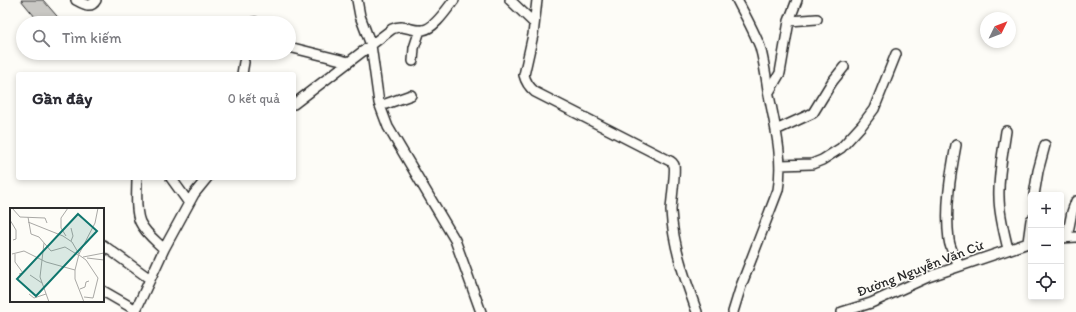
<!DOCTYPE html>
<html lang="vi">
<head>
<meta charset="utf-8">
<style>
	:root { --surface:#fff; --page:#f7f7f7; --text:#2b2b33; --muted:#7c7c81; --line:#e1e1e2 }
	body { margin:0; font-family:Itim,sans-serif; background:var(--page); color:var(--text) }
	.controls { position:absolute; right:12px; bottom:12px; display:grid; overflow:hidden; border-radius:4px; box-shadow:0 2px 6px #0003 }
	.controls button { width:36px; height:36px; display:grid; place-items:center; padding:0; border:0; border-bottom:1px solid var(--line); background:var(--surface); color:var(--text); font:20px sans-serif }
	.compass { position:absolute; left:980px; top:12px; width:36px; height:36px; border-radius:50%; background:var(--surface); box-shadow:0 2px 6px #0003; rotate:47deg }
	.list { margin:0; padding:0; list-style:none }
	h2 { display:flex; justify-content:space-between; align-items:center; height:52px; margin:0; padding:0 16px; font-size:17px }
	h2 small { font-size:13px; font-weight:400; color:var(--muted) }
	.icon { flex:none; width:22px; height:22px; fill:none; stroke:currentColor; stroke-width:2; stroke-linecap:round; stroke-linejoin:round }
	.map { position:relative; flex:none; width:1076px; height:312px; overflow:hidden }
	.search { position:absolute; background:var(--surface); box-shadow:0 2px 6px #0003; left:16px; top:16px; width:280px; height:44px; display:flex; align-items:center; gap:10px; box-sizing:border-box; padding:0 14px; border-radius:22px; color:var(--muted); font-size:15px }
	.panel { position:absolute; background:var(--surface); box-shadow:0 2px 6px #0003; left:16px; top:72px; width:280px; height:108px; border-radius:4px }
	.map>svg:first-child { display:block }
	.building { fill:#c9c8c4; stroke:#2b2b2b }
	.lines { fill:none; stroke-linecap:round; stroke-linejoin:round }
	.minor-casing { stroke:#2b2b2b; stroke-width:12 }
	.minor { stroke:#fdfcf7; stroke-width:9 }
	.labels { text-anchor:middle; stroke-width:3; stroke-linejoin:round; paint-order:stroke }
	.street-label { font-size:14px; fill:#2b2b2b; stroke:#fdfcf7 }
	.inset-road { fill:none; stroke:#a9a8a5; stroke-width:1 }
	.view { fill:#0f766e; fill-opacity:0.15; stroke:#0f766e; stroke-width:2 }
	.inset-edge { fill:none; stroke:#2b2b2b; stroke-width:2 }
</style>
</head>
<body>
<div class="map">
<svg width="1076" height="312" viewBox="0 0 1076 312">
	<rect width="100%" height="100%" fill="#fdfcf7"/>
	<filter id="ink" filterUnits="userSpaceOnUse"><feTurbulence type="fractalNoise" baseFrequency=".025" numOctaves="2"/><feDisplacementMap in="SourceGraphic" scale="8" xChannelSelector="R" yChannelSelector="G"/><feConvolveMatrix kernelMatrix="1 2 1 2 8 2 1 2 1" color-interpolation-filters="sRGB"/></filter>
	<g filter="url(#ink)">
		<path class="building" d="M21,0H43L63,23H40Z"/>
		<g class="lines">
			<defs>
				<path id="minor" d="M76,0C83,4 91,9 96,0
					M357,0L360,16L371,45L379,103L388,127L455,240L481,312
					M510,0L534,23
					M537,0L533,35L524,75C526,83 529,87 535,92L670,161C671,161 674,164 674,165C676,171 671,202 671,211C673,246 685,279 697,312
					M789,21L817,19
					M255,23V22
					M289,47L349,62
					M413,61L414,48L420,30
					M242,74L244,62
					M769,92L780,73L789,21L797,0
					M294,104L392,29C403,23 412,32 423,30C434,29 447,9 454,0
					M380,106L411,95
					M776,130L813,113L832,82L844,67
					M1006,131C1003,153 998,175 999,197C999,214 1004,232 1008,249
					M956,145C950,177 945,208 949,240C950,249 956,258 959,266
					M780,165L812,164L822,160L841,148L862,125L874,109L896,54
					M137,178C137,191 135,211 140,222C145,233 156,241 164,249
					M171,178L189,203
					M1034,195L1038,171L1045,145
					M1067,237L1072,212L1076,201
					M1061,238L1076,237
					M1028,242L1031,220
					M103,245L150,279
					M103,291L136,310
					M135,312L164,249L194,194L207,178
					M733,312L741,286L778,190C784,157 774,122 768,90C766,76 764,61 760,47C754,31 745,15 737,0
					M842,312L871,303L928,277L1031,242"/>
			</defs>
			<use href="#minor" class="minor-casing"/>
			<use href="#minor" class="minor"/>
		</g>
	</g>
	<g class="labels">
		<g class="street-label">
			<text transform="translate(920 268) rotate(-21)" y="5">Đường Nguyễn Văn Cừ</text>
		</g>
	</g>
	<g transform="translate(10 208)">
		<rect width="94" height="94" fill="#fdfcf7"/>
		<path class="inset-road" d="M2,0L10,9L35,10L37,15M18,9L21,26L29,29L41,43L55,39L68,47M0,12L6,22V31L3,32M18,14L53,28L62,34L69,46M61,20L63,28L61,33M56,28L51,20V10L58,0M34,35L30,69L39,94M2,46L14,43L36,54L65,62M5,46V54L13,65L9,66M69,47L76,52L88,70L83,90L74,89M73,49L94,45M77,50L94,52M20,67L32,75M70,81L75,79L76,74L79,73M19,86L24,90L36,86M74,94L65,71V62L69,46L85,15L88,0"/>
		<path class="view" d="M68,6L87,23L26,88L7,71Z"/>
		<rect width="94" height="94" class="inset-edge"/>
	</g>
</svg>
<div class="controls">
<button>+</button>
<button>−</button>
<button><svg class="icon" aria-label="locate" viewBox="0 0 24 24"><circle cx="12" cy="12" r="6"/><path d="M12 2v4M12 18v4M2 12h4M18 12h4"/></svg></button>
</div>
<svg class="compass" viewBox="-18 -18 36 36"><path d="M0-13l5 13h-10z" fill="#e53935"/><path d="M0 13l5-13h-10z" fill="#7c7c81"/></svg>
<div class="search"><svg class="icon" aria-label="search" viewBox="0 0 24 24"><circle cx="10" cy="10" r="6"/><path d="M15 15l6 6"/></svg>Tìm kiếm</div>
<section class="panel">
<h2>Gần đây<small>0 kết quả</small></h2>
<ul class="list">
</ul>
</section>
</div>
</body>
</html>
